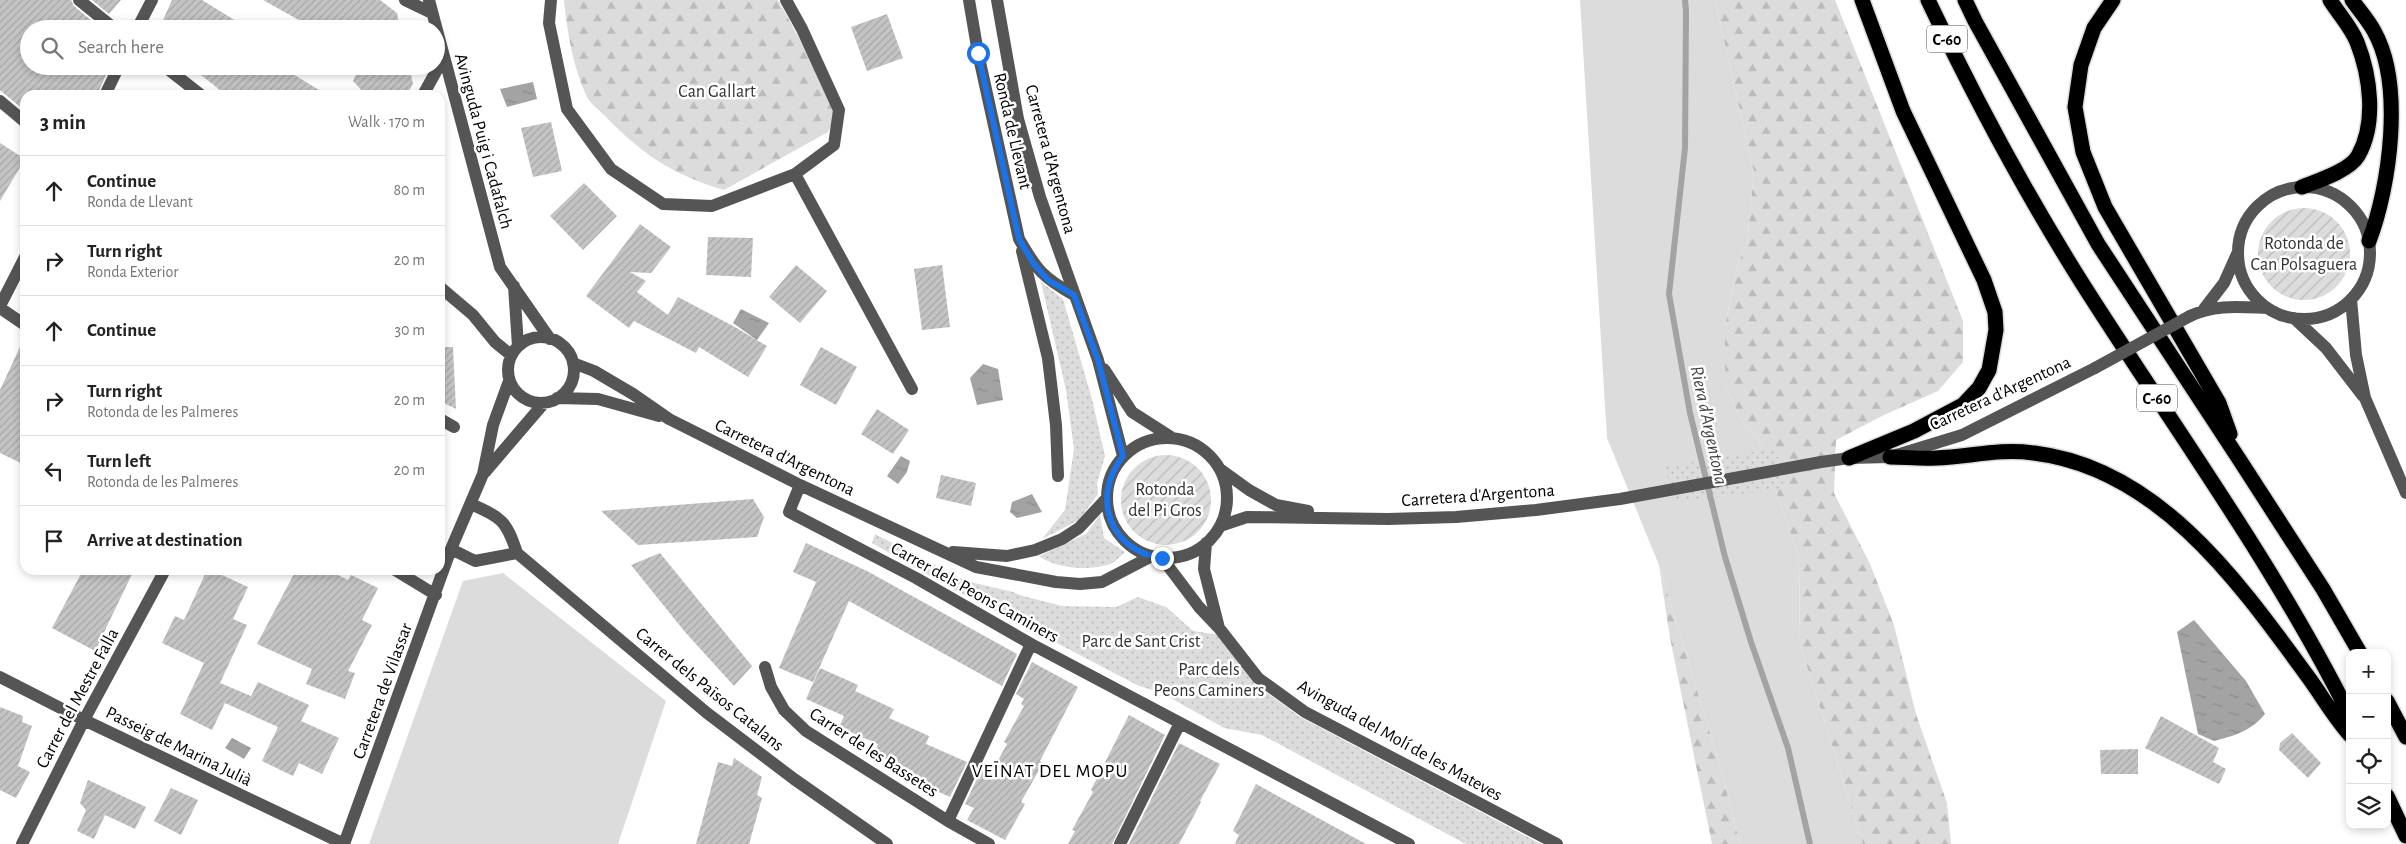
<!DOCTYPE html>
<html lang="en">
<head>
<meta charset="utf-8">
<style>
	:root { --surface:#fff; --page:#f6f6f6; --text:#222; --muted:#767676; --line:#e0e0e0 }
	body { margin:0; font-family:"Alegreya Sans",sans-serif; background:var(--page); color:var(--text) }
	.controls { position:absolute; right:15px; bottom:15px; display:grid; overflow:hidden; border-radius:10px; box-shadow:0 2px 8px #0003 }
	.controls button { width:45px; height:45px; display:grid; place-items:center; padding:0; border:0; border-bottom:1px solid var(--line); background:var(--surface); color:var(--text); font:25px sans-serif }
	.stop { position:absolute; width:15px; height:15px; margin:-11px; border:4px solid #1a73e8; border-radius:50%; background:#fff }
	.stop.end { background:#1a73e8; border-color:#fff; box-shadow:0 1px 5px #0008 }
	.list { margin:0; padding:0; list-style:none }
	h2 { display:flex; justify-content:space-between; align-items:center; height:65px; margin:0; padding:0 20px; font-size:21px }
	h2 small { font-size:16px; font-weight:400; color:var(--muted) }
	.list li { display:grid; grid-template-columns:32px 1fr auto; gap:15px; align-items:center; box-sizing:border-box; height:70px; padding:0 20px; border-top:1px solid var(--line) }
	.list b { display:block; font-size:19px; white-space:nowrap }
	.list p { margin:0; font-size:16px; white-space:nowrap; color:var(--muted) }
	.list em { font-size:16px; font-style:normal; color:var(--muted) }
	.icon { flex:none; width:28px; height:28px; fill:none; stroke:currentColor; stroke-width:2; stroke-linecap:round; stroke-linejoin:round }
	.map { position:relative; flex:none; width:2406px; height:844px; overflow:hidden }
	.search { position:absolute; background:var(--surface); box-shadow:0 2px 8px #0003; left:20px; top:20px; width:425px; height:55px; display:flex; align-items:center; gap:12px; box-sizing:border-box; padding:0 18px; border-radius:28px; color:var(--muted); font-size:19px }
	.panel { position:absolute; background:var(--surface); box-shadow:0 2px 8px #0003; left:20px; top:90px; width:425px; height:485px; border-radius:15px }
	.map>svg:first-child { display:block }
	.grass { fill:#dcdcdc }
	.forest { fill:url(#forest-firs) }
	.park { fill:url(#park-dots) }
	.garden { fill:url(#garden-furrows) }
	.water { fill:url(#water-ripples) }
	.lines { fill:none; stroke-linecap:round; stroke-linejoin:round }
	.stream { stroke:#a3a3a3; stroke-width:6 }
	.building { fill:url(#building-hatch) }
	.highway-casing { stroke:#dbdbdb; stroke-width:18 }
	.minor { stroke:#555; stroke-width:12 }
	.highway { stroke:#000; stroke-width:15 }
	.minor-bridge { stroke:#555; stroke-width:12 }
	.route { stroke:#1a73e8; stroke-width:6 }
	.labels { text-anchor:middle; stroke-width:5; stroke-linejoin:round; paint-order:stroke }
	.shield { fill:#fff; stroke:#4c4c4c; stroke-width:1 }
	.shield-label { font-size:16px; font-weight:bold; fill:#000 }
	.park-label { font-size:18px; fill:#333; stroke:#fff }
	.street-label { font-size:18px; fill:#000; stroke:#fff }
	.water-label { font-size:19px; font-style:italic; fill:#444; stroke:#fff }
	.neighbourhood-label { font-size:19px; letter-spacing:1px; fill:#000; stroke:#fff }
</style>
</head>
<body>
<div class="map">
<svg width="2406" height="844" viewBox="0 0 2406 844">
	<defs>
		<pattern id="forest-firs" width="22" height="20" patternUnits="userSpaceOnUse" patternTransform="scale(1.25)"><rect width="22" height="20" fill="#dcdcdc"/><path d="M5 1l3.5 6h-7zM16 11l3.5 6h-7z" fill="#bbb"/></pattern>
		<pattern id="park-dots" width="8" height="8" patternUnits="userSpaceOnUse" patternTransform="scale(1.25)"><rect width="8" height="8" fill="#dcdcdc"/><path d="M2 2h.1M6 6h.1" fill="none" stroke="#bbb" stroke-width="1.8" stroke-linecap="round"/></pattern>
		<pattern id="garden-furrows" width="10" height="10" patternUnits="userSpaceOnUse" patternTransform="scale(1.25)"><rect width="10" height="10" fill="#dcdcdc"/><path d="M-1 1l2-2M0 10L10 0M9 11l2-2" fill="none" stroke="#bbb"/></pattern>
		<pattern id="water-ripples" width="26" height="14" patternUnits="userSpaceOnUse" patternTransform="scale(1.25)"><rect width="26" height="14" fill="#a3a3a3"/><path d="M2 4q2-2 4 0t4 0M15 11q2-2 4 0t4 0" fill="none" stroke="#8b8b8b"/></pattern>
		<pattern id="building-hatch" width="6" height="6" patternUnits="userSpaceOnUse" patternTransform="scale(1.25)"><rect width="6" height="6" fill="#c4c4c4"/><path d="M-1 1l2-2M0 6l6-6M5 7l2-2" fill="none" stroke="#a7a7a7"/></pattern>
	</defs>
	<rect width="100%" height="100%" fill="#fff"/>
	<path class="grass" d="M1580,0H1715L1754,172L1747,244L1738,263L1725,326V386L1744,425L1758,439L1799,558L1800,644L1863,844H1740L1720,766L1659,565L1607,438Z
		M503,573L666,701L618,844H369L463,581Z"/>
	<path class="forest" d="M564,0H778L839,110L828,132L724,190C674,175 644,156 608,119C602,112 591,105 587,97C573,68 567,31 564,0Z
		M1715,0H1835L1963,321V362L1938,391L1884,415L1836,440L1834,493L1870,564L1894,625L1916,714L1947,803L1951,844H1863L1800,644L1799,558L1758,439L1744,425L1725,386V326L1738,263L1747,244L1754,172Z
		M1659,565L1720,766L1740,844H1712L1670,638Z"/>
	<path class="park" d="M1041,282L1063,299L1092,399L1105,456L1097,483L1098,494L1079,520L1042,539L1065,510L1074,449L1066,390Z
		M1776,448L1784,488L1675,503L1665,467Z
		M1100,515L1104,538L1125,552C1121,556 1115,562 1110,564C1089,571 1056,569 1039,556L1086,534Z
		M875,534L966,581L1013,592L1023,596L1062,606L1116,607L1138,597L1166,607L1193,631L1221,635L1255,684L1300,717L1541,844H1466L1262,735L1224,728L1162,693L1139,686L955,590L872,543Z"/>
	<path class="garden" d="M2258 254a46 46 0 1 1 92 0a46 46 0 1 1-92 0Z
		M1121 500a45 45 0 1 1 90 0a45 45 0 1 1-90 0Z"/>
	<path class="water" d="M533,82L537,99L507,107L500,89Z
		M741,309L769,323L757,340L733,323Z
		M983,364L998,369L1003,400L977,405L970,378Z
		M901,456L910,461L907,472L898,484L887,476Z
		M1032,494L1042,512L1017,518L1010,512L1012,502Z
		M2194,620L2246,681L2265,714C2251,731 2234,736 2214,741L2198,734L2177,632Z
		M232,738L251,748L244,759L225,748Z"/>
	<g class="lines">
		<path class="stream" d="M1685,0L1686,11L1685,148L1669,294L1690,413L1725,557L1751,642L1788,748L1810,844"/>
	</g>
	<path class="building" d="M0,0H71L74,6L99,27L97,29H29V66H110L97,95H25V111L0,90Z
		M92,0H121L109,14Z
		M172,0H202L249,29H159Z
		M263,0H380L397,13L400,29H315Z
		M887,14L903,58L867,71L851,27Z
		M190,66H280L327,95H226Z
		M360,66H409L413,84L406,95H366L353,81Z
		M551,122L562,171L533,177L521,128Z
		M0,143L25,159L0,201Z
		M584,183L617,216L583,250L550,216Z
		M640,224L671,247L651,273L630,272L646,281L637,292L668,315L678,297L733,326L767,346L748,377L699,347L696,353L634,321L629,328L586,296Z
		M708,237L753,238L751,277L706,275Z
		M796,265L827,291L800,323L769,297Z
		M942,265L950,327L922,330L914,269Z
		M25,336V465L0,453V390Z
		M440,347H453L456,409L440,401Z
		M821,347L857,367L836,405L800,385Z
		M877,409L909,430L893,454L861,434Z
		M941,475L976,483L971,506L936,498Z
		M753,499L764,517L757,537L638,545L601,511Z
		M806,543L867,571L1017,654L1002,686L849,601L813,682L779,668L816,582L793,572Z
		M660,553L752,666L734,686L685,632L631,565Z
		M83,570H134L95,651L52,628Z
		M207,570H211L248,587L233,619L247,625L220,683L251,696L258,682L309,705L301,721L339,738L322,774L299,763L293,776L262,761L278,727L225,703L212,730L180,714L204,663L162,643L175,616L184,620Z
		M296,570H328L348,580L351,575L378,588L362,620L372,625L348,671L355,673L345,699L306,684L312,669L257,644Z
		M1032,662L1078,687L1040,761L1043,763L1021,802L1025,804L1005,840L967,820L974,808L965,804L982,768L991,773L1007,744L1004,742L1024,706L1021,704L1024,699L1016,694Z
		M820,668L858,685L855,691L894,709L889,718L929,736L926,744L967,762L950,797L910,779L913,771L874,754L878,744L839,727L844,716L806,699Z
		M0,707L23,716L22,722L32,726L18,766L30,772L16,798L0,790Z
		M1129,715L1165,735L1112,844H1068L1075,831L1072,830L1093,792L1091,790Z
		M2161,716L2219,748L2213,762L2226,769L2219,784L2145,748Z
		M2292,733L2321,763L2308,778L2279,750L2280,743Z
		M1179,743L1220,764L1200,801L1201,802L1179,844H1129Z
		M2138,749V774H2101L2100,750Z
		M734,758L762,777L757,795L762,798L749,844H696L718,762L732,766Z
		M88,780L146,807L135,829L105,815L94,839L77,831L86,810L80,803Z
		M1256,784L1366,844H1235L1239,835L1233,831Z
		M171,788L198,800L181,835L154,821Z"/>
	<g class="lines">
		<defs>
			<path id="highway" d="M1928,0C1973,95 2026,194 2082,283C2172,425 2275,565 2350,716
				M1965,0L1975,21L2098,244L2239,459L2323,589L2360,653
				M2113,0L2094,28L2081,65L2075,107L2083,152L2105,207L2219,403L2230,434
				M2352,0C2359,10 2368,20 2374,31C2404,84 2390,186 2369,241
				M2302,187C2317,181 2349,171 2358,156C2377,123 2370,75 2357,42C2351,27 2338,13 2330,0
				M1890,457C1905,457 1921,459 1936,458C1970,457 1998,448 2034,453C2158,468 2238,581 2306,674C2321,694 2333,716 2350,735
				M1849,458L1914,431L1963,405L1979,388L1989,370L1996,330L1995,312L1984,280L1903,111L1862,0
				M2387,701L2406,737
				M2387,796L2406,836"/>
		</defs>
		<use href="#highway" class="highway-casing"/>
		<path class="minor" d="M79,0L115,29
			M405,0L432,13
			M429,0L500,267L550,339
			M551,0L549,23L567,109L611,169L663,204L712,206L795,174L834,145L839,110L802,29L786,0
			M969,0L978,53L1019,239C1037,270 1042,277 1074,295
			M997,0L1018,119L1040,197L1098,360L1123,456
			M137,29L152,0
			M164,66L201,95
			M105,95L119,66
			M423,95L444,57
			M0,101L25,122
			M795,174L912,389
			M2238 253a66 66 0 1 1 132 0a66 66 0 1 1-132 0Z
			M1022,251L1048,358L1056,425L1058,476
			M514,286L518,346
			M440,287L473,315L495,342L511,355
			M2351,299L2356,355L2365,398L2406,493
			M0,306L25,257
			M0,308L25,325
			M2204,309L2224,283L2237,254
			M2190,316C2215,304 2240,307 2267,308
			M2294,318L2326,348L2363,396
			M508 370a33 33 0 1 1 66 0a33 33 0 1 1-66 0Z
			M573,363L594,371L633,394L669,419L693,431L800,485L976,567L1056,582L1080,584L1102,582L1152,556
			M1104,369L1132,412L1171,437
			M557,398L598,399L659,416
			M440,419L454,427
			M1107 498a60 60 0 1 1 120 0a60 60 0 1 1-120 0Z
			M1220,469L1249,490L1276,505L1308,511
			M485,472L544,403
			M800,485L789,512L916,578L1031,644L1409,844
			M471,504C502,518 506,520 517,553L707,713L794,779L887,844
			M1220,526L1247,517L1388,519L1456,517L1536,510L1620,499L1821,462L1849,458L1890,457L1962,435L2095,368
			M1206,543L1204,569L1219,628
			M451,549L475,561L517,553
			M953,552L1007,556L1035,550L1062,539L1079,528L1106,499
			M1162,558L1199,607L1219,628L1258,678L1305,712L1557,844
			M395,570L436,595
			M765,667L771,687L784,710L806,731L948,821L989,844
			M0,677L84,720L344,844
			M948,821L1031,644
			M22,844L84,720L165,570
			M344,844L451,549L483,474L493,425L509,381
			M1120,844L1180,723"/>
		<use href="#highway" class="highway"/>
		<path class="minor-bridge" d="M2095,368L2190,316"/>
	</g>
	<g class="lines">
		<path class="route" d="M978,53L1019,239L1034,264L1048,280L1074,295L1098,360L1123,456C1091,497 1109,551 1162,558"/>
	</g>
	<g class="labels">
		<g class="shield">
			<rect x="1927" y="25.5" width="40" height="27" rx="4"/>
			<rect x="2137" y="384.5" width="40" height="27" rx="4"/>
		</g>
		<g class="shield-label">
			<text x="1947" y="45">C-60</text>
			<text x="2157" y="404">C-60</text>
		</g>
		<g class="park-label">
			<text x="717" y="97">Can Gallart</text>
			<text x="2304" y="249">Rotonda de<tspan x="2304" dy="21">Can Polsaguera</tspan></text>
			<text x="1165" y="495">Rotonda<tspan x="1165" dy="21">del Pi Gros</tspan></text>
			<text x="1141" y="647">Parc de Sant Crist</text>
			<text x="1209" y="675">Parc dels<tspan x="1209" dy="21">Peons Caminers</tspan></text>
		</g>
		<g class="street-label">
			<text transform="translate(1013 131) rotate(77)" y="6">Ronda de Llevant</text>
			<text transform="translate(484 141) rotate(75)" y="6">Avinguda Puig i Cadafalch</text>
			<text transform="translate(1051 159) rotate(75)" y="6">Carretera d'Argentona</text>
			<text transform="translate(2000 393) rotate(-25)" y="6">Carretera d'Argentona</text>
			<text transform="translate(785 457) rotate(26)" y="6">Carretera d'Argentona</text>
			<text transform="translate(1478 495) rotate(-4)" y="6">Carretera d'Argentona</text>
			<text transform="translate(975 592) rotate(29)" y="6">Carrer dels Peons Caminers</text>
			<text transform="translate(710 689) rotate(39)" y="6">Carrer dels Països Catalans</text>
			<text transform="translate(382 691) rotate(-70)" y="6">Carretera de Vilassar</text>
			<text transform="translate(77 698) rotate(-62)" y="6">Carrer del Mestre Falla</text>
			<text transform="translate(1400 740) rotate(29)" y="6">Avinguda del Molí de les Mateves</text>
			<text transform="translate(179 746) rotate(26)" y="6">Passeig de Marina Julià</text>
			<text transform="translate(874 752) rotate(33)" y="6">Carrer de les Bassetes</text>
		</g>
		<g class="water-label">
			<text transform="translate(1710 425) rotate(78)" y="7">Riera d'Argentona</text>
		</g>
		<g class="neighbourhood-label">
			<text x="1050" y="777">VEÏNAT DEL MOPU</text>
		</g>
	</g>
</svg>
<div class="controls">
<button>+</button>
<button>−</button>
<button><svg class="icon" aria-label="locate" viewBox="0 0 24 24"><circle cx="12" cy="12" r="6"/><path d="M12 2v4M12 18v4M2 12h4M18 12h4"/></svg></button>
<button><svg class="icon" aria-label="layers" viewBox="0 0 24 24"><path d="M12 4l9 5-9 5-9-5zM3 14l9 5 9-5"/></svg></button>
</div>
<div class="stop" style="left:978px;top:53px"></div>
<div class="stop end" style="left:1162px;top:558px"></div>
<div class="search"><svg class="icon" aria-label="search" viewBox="0 0 24 24"><circle cx="10" cy="10" r="6"/><path d="M15 15l6 6"/></svg>Search here</div>
<section class="panel">
<h2>3 min<small>Walk · 170 m</small></h2>
<ul class="list">
<li><svg class="icon" aria-label="ahead" viewBox="0 0 24 24"><path d="M12 20V5M6 11l6-6 6 6"/></svg><div><b>Continue</b><p>Ronda de Llevant</p></div><em>80 m</em></li>
<li><svg class="icon" aria-label="right" viewBox="0 0 24 24"><path d="M7 20v-9h11M14 6l5 5-5 5"/></svg><div><b>Turn right</b><p>Ronda Exterior</p></div><em>20 m</em></li>
<li><svg class="icon" aria-label="ahead" viewBox="0 0 24 24"><path d="M12 20V5M6 11l6-6 6 6"/></svg><div><b>Continue</b></div><em>30 m</em></li>
<li><svg class="icon" aria-label="right" viewBox="0 0 24 24"><path d="M7 20v-9h11M14 6l5 5-5 5"/></svg><div><b>Turn right</b><p>Rotonda de les Palmeres</p></div><em>20 m</em></li>
<li><svg class="icon" aria-label="left" viewBox="0 0 24 24"><path d="M17 20v-9H6M10 6l-5 5 5 5"/></svg><div><b>Turn left</b><p>Rotonda de les Palmeres</p></div><em>20 m</em></li>
<li><svg class="icon" aria-label="arrive" viewBox="0 0 24 24"><path d="M6 21V4h12l-3 4 3 4H6"/></svg><div><b>Arrive at destination</b></div></li>
</ul>
</section>
</div>
</body>
</html>
